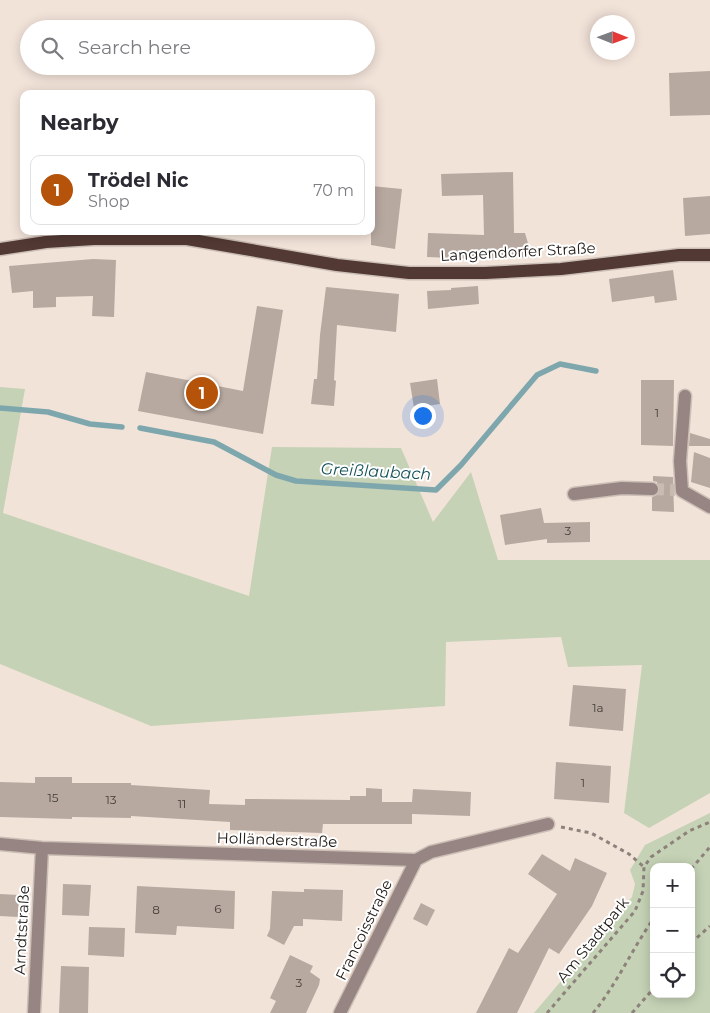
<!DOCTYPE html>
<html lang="en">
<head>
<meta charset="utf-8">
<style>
	:root { --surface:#fff; --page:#f7f7f7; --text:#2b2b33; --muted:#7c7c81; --line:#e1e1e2; --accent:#b45309 }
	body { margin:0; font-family:Montserrat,sans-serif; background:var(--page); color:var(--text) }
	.controls { position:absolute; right:15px; bottom:15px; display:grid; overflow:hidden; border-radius:10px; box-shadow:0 2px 12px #0003 }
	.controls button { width:45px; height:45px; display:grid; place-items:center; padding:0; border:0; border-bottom:1px solid var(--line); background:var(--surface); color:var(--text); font:25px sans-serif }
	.compass { position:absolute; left:590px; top:15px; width:45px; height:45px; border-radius:50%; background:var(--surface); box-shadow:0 2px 12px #0003; rotate:91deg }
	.you { position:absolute; left:422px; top:415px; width:18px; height:18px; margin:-12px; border:4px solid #fff; border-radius:50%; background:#1a73e8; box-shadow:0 0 0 8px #1a73e833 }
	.badge { display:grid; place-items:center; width:32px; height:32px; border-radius:50%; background:var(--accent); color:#fff; font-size:16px; font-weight:700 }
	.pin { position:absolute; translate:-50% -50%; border:2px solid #fff; box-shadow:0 1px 5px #0006 }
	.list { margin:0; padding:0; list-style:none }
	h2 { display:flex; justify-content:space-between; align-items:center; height:65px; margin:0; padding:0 20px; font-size:21px }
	h2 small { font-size:16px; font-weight:400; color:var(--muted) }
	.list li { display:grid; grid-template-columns:32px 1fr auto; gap:15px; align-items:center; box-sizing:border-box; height:70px; margin:0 10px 10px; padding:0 10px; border:1px solid var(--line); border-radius:10px }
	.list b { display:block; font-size:19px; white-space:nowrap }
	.list p { margin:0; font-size:16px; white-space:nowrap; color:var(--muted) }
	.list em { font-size:16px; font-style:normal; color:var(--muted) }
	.icon { flex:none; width:28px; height:28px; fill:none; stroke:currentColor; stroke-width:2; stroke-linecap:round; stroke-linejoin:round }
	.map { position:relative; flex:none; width:710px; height:1013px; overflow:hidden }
	.search { position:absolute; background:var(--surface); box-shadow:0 2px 12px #0003; left:20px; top:20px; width:355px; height:55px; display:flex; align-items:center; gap:12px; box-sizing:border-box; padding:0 18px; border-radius:28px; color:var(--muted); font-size:19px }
	.panel { position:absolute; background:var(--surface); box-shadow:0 2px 12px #0003; left:20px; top:90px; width:355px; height:145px; border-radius:10px }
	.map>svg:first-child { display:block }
	.green { fill:#c5d2b5; fill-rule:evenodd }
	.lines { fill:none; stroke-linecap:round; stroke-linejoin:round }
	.stream { stroke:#7ea7ad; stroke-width:5.5 }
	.building { fill:#b7a9a0 }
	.minor-tunnel { stroke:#c8bbb2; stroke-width:12; stroke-dasharray:12 6; stroke-linecap:butt }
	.minor-casing { stroke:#ccbfb6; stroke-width:15 }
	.major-casing { stroke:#ccbfb6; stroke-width:15 }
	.path { stroke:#8d827b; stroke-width:3; stroke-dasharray:4 4; stroke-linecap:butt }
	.minor { stroke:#968583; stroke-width:12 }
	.major { stroke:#533934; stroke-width:12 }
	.labels { text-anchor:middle; stroke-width:4; stroke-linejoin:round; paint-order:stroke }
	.number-label { font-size:12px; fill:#453d38 }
	.street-label { font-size:15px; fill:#1f1916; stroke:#fff }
	.water-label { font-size:16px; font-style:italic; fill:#155158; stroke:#fff }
</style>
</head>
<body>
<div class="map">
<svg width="710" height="1013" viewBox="0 0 710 1013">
	<rect width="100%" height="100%" fill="#f2e3d9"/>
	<path class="green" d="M0,387L25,389L3,513L249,596L272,447L401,448L433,522L471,472L498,560H710V793L649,828L624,813L642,665L568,667L561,637L446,642L445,706L151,726L0,664Z
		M710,813V1013H534L632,897L635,884L630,870L645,845ZM654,867H691V994H654Z"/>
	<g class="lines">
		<path class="stream" d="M0,408L48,412L90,424L122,427
			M140,428L214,442L276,475L296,481L436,490L461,465L537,375L560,364L596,371"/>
	</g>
	<path class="building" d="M710,71V115L670,116L669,73Z
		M513,172L514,233H525L532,257L479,259L427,257L428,233L484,235L483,195L442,196L441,174Z
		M371,186L402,189L395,249L371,245Z
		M710,196V234L685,236L683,198Z
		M93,259L116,260L114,317L92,316L93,296L56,297V307L33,308V291L12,293L9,266Z
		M673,270L677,300L655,303L654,296L612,302L609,279Z
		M478,286L479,304L428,309L427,291L451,290V288Z
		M326,287L399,294L396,332L337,325L334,380L336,381L334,406L311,404L314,379H317L320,335Z
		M257,306L283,310L263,434L138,411L146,372L243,391Z
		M437,379L440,404L414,408L410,383Z
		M641,380H674L673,446L641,445Z
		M690,433L710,439V446H689Z
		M694,452L710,458V488L691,482Z
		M653,476L673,477L674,512L652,511V497L659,494L660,489L657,482L653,481Z
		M541,508L544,523L590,522V542L547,543V539L505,545L500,515Z
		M573,685L626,689L623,731L569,726Z
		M556,762L611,766L609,803L554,799Z
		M35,777H72V783H131V785L210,790L209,804L245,805V799L350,800V796H366V788L382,789V802H412L413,789L471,792L470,816L412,814V824H323L322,833L230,830V822L131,816V818L72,817V819L0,817V782L35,783Z
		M542,854L570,871L575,858L607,873L592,906L559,954L549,948L517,1013H476L509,948L518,953L557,894L528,874Z
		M63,884L91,885L89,916L62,915Z
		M137,886L235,891L234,929L177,926L176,935L135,933Z
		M304,889L343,890L342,921L303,919V926H294L284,945L267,936L270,929L272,891L304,892Z
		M0,894L19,895L18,917L0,916Z
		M421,903L435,910L427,926L413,919Z
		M89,927L125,928L124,957L88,955Z
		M290,955L313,966L310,972L320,979L319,985L306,1013H270L276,1001L270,998Z
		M61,966L89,967L88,1013H59Z"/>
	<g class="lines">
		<path class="minor-tunnel" d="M652,489L675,490"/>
		<defs>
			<path id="minor" d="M685,396L680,461L682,491L710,507
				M574,494L622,488L652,489
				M0,844L42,848L416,860L431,852L548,824
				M34,1013L42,848
				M340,1013L416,860"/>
			<path id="major" d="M0,249L46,242L94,239H187L337,265L409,273H485L561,269L679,255H710"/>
		</defs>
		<use href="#minor" class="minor-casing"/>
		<use href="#major" class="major-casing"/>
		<path class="path" d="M561,827L591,833L629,854L644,867
			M691,869L710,847
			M691,943L710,926
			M547,1013L635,911L643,891L644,867L651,857L689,831L710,822
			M593,1013C617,984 632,949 654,918
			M632,1013L654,988"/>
		<use href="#minor" class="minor"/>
		<use href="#major" class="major"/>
	</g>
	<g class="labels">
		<g class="number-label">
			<text x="657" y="417">1</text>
			<text x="568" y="535">3</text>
			<text x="598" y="712">1a</text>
			<text x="583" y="787">1</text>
			<text x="53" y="802">15</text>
			<text x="111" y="804">13</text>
			<text x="182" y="808">11</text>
			<text x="218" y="913">6</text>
			<text x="156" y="914">8</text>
			<text x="299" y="987">3</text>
		</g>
		<g class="street-label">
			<text transform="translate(518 252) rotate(-3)" y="5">Langendorfer Straße</text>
			<text transform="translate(277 840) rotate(2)" y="5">Holländerstraße</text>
			<text transform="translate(22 930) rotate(-87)" y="5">Arndtstraße</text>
			<text transform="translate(364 930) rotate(-64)" y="5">Francoisstraße</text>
			<text transform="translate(593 940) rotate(-51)" y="5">Am Stadtpark</text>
		</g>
		<g class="water-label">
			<text transform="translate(376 471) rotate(3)" y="6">Greißlaubach</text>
		</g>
	</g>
</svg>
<div class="controls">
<button>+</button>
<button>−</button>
<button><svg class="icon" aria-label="locate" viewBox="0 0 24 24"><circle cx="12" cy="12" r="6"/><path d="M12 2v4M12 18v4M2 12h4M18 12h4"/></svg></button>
</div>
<svg class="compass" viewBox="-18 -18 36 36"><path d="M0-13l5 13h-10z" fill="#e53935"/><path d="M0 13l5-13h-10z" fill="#7c7c81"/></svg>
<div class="you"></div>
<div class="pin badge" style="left:202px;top:393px">1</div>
<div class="search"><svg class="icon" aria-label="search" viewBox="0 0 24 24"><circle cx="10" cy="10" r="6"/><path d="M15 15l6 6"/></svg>Search here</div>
<section class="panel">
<h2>Nearby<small></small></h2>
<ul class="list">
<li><span class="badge">1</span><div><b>Trödel Nic</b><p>Shop</p></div><em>70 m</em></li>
</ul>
</section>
</div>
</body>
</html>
